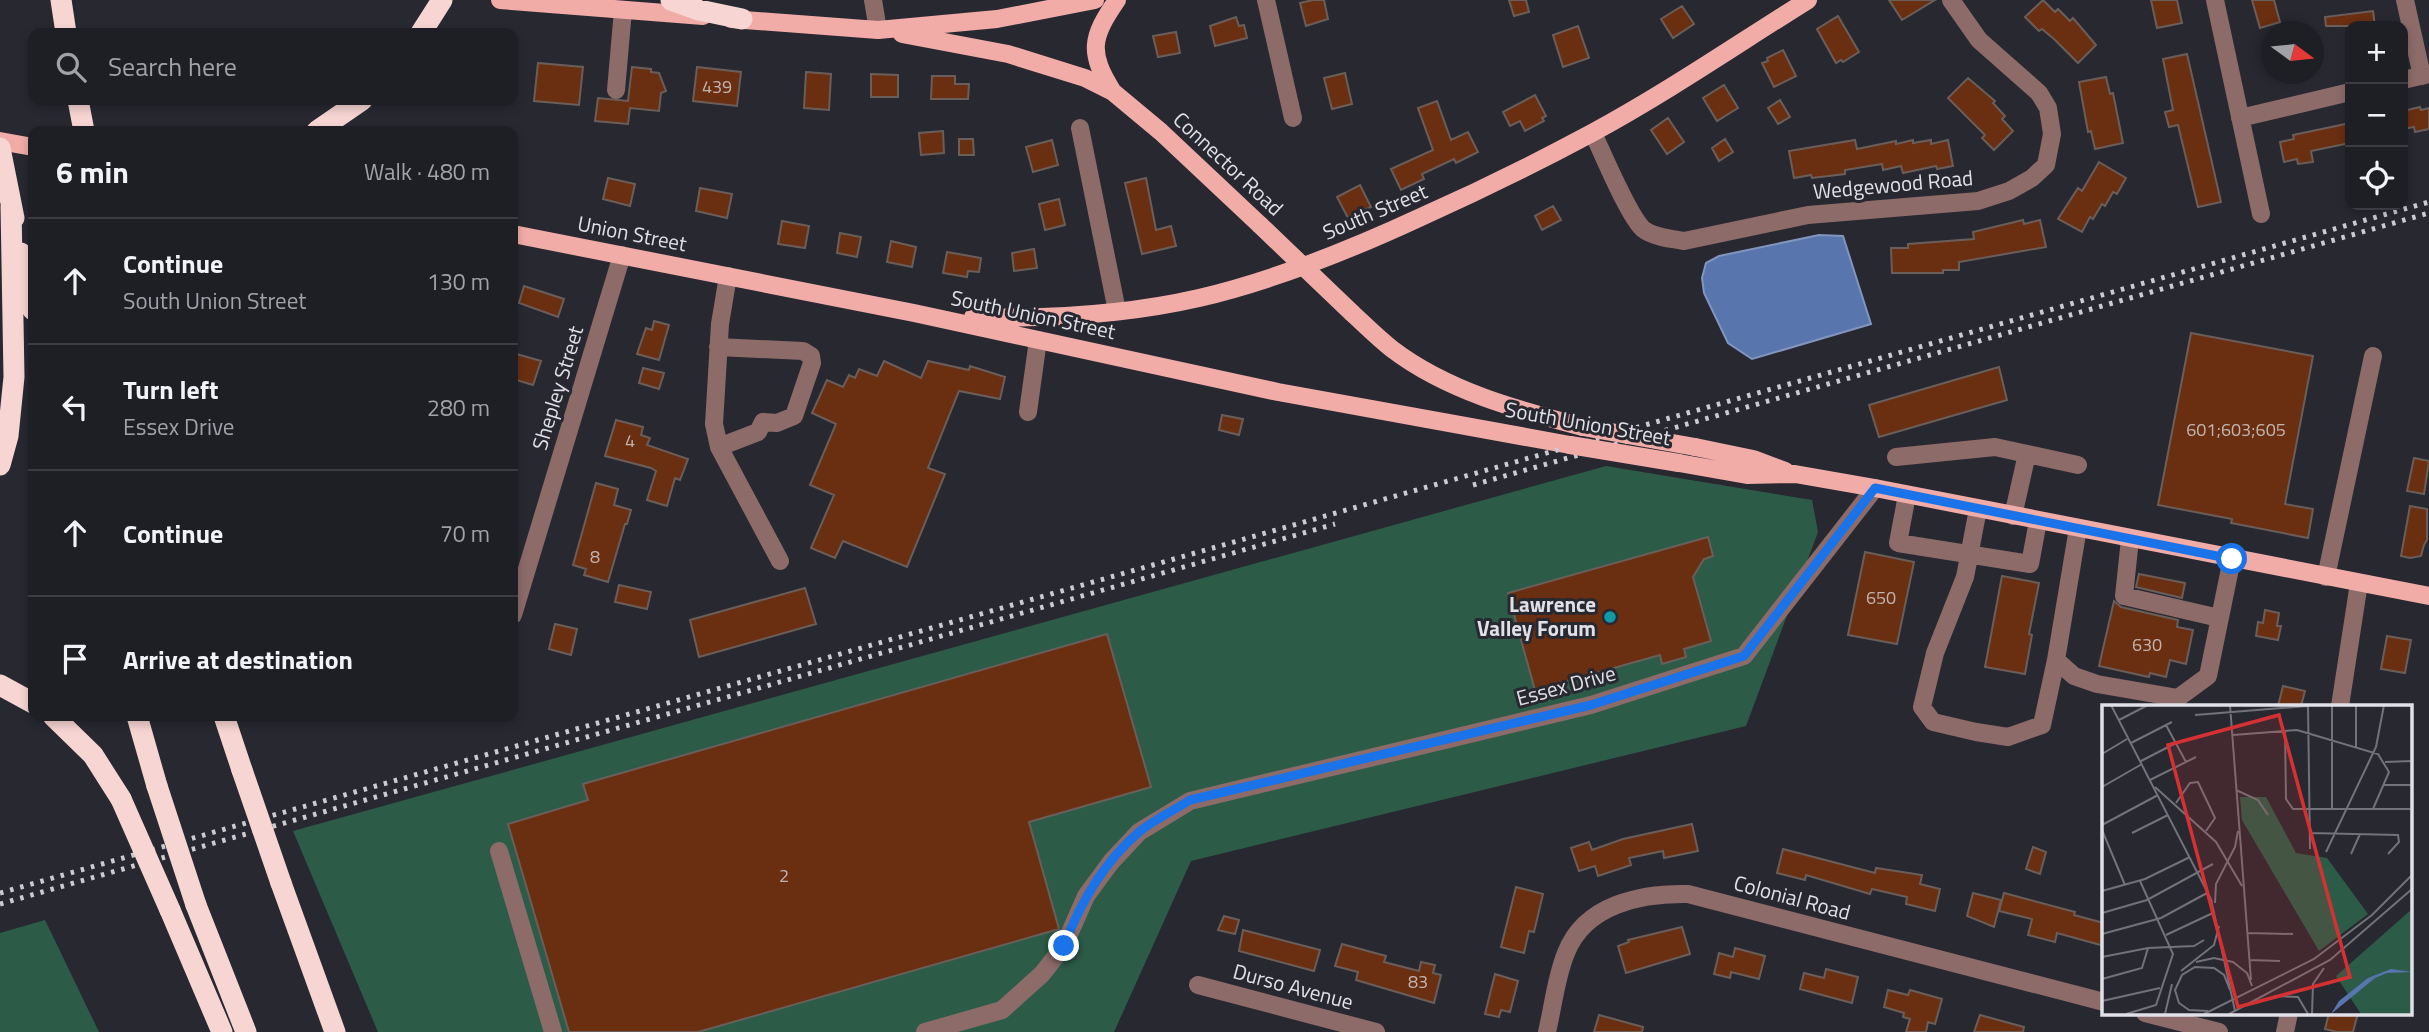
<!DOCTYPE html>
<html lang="en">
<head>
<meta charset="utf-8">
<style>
	:root { --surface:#1e1e25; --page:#2b2b32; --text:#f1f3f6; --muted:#a1a2a7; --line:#3c3c42 }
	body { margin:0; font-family:"Titillium Web",sans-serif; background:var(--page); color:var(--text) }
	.controls { position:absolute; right:21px; top:21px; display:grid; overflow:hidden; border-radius:14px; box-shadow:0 4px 10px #0003 }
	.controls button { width:63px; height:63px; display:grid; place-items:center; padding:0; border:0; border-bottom:2px solid var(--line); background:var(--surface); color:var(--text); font:35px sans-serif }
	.compass { position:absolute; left:2261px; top:21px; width:63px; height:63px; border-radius:50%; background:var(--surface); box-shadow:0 4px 10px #0003; rotate:105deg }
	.stop { position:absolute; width:21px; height:21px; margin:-16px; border:5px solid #1a73e8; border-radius:50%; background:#fff }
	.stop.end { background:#1a73e8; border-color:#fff; box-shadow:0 2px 7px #0008 }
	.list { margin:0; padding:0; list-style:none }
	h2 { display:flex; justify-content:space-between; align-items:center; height:91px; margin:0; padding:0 28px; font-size:30px }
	h2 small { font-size:23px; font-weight:400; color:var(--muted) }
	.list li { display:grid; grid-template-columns:46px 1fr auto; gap:21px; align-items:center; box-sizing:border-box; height:126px; padding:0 28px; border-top:2px solid var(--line) }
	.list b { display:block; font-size:26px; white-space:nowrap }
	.list p { margin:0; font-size:23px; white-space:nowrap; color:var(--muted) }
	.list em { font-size:23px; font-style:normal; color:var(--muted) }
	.icon { flex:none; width:38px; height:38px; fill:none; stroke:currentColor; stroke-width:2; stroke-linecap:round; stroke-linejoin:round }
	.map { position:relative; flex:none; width:2429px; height:1032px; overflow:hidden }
	.search { position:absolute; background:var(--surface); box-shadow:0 4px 10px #0003; left:28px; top:28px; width:490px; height:77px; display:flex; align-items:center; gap:18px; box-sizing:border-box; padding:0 24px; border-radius:14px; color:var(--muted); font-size:26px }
	.panel { position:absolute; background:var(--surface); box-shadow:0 4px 10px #0003; left:28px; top:126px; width:490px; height:595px; border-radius:14px }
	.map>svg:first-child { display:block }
	.green { fill:#2c5c48 }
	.water { fill:#5875ae; stroke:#8195bf; stroke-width:2 }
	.building { fill:#6a2e10; stroke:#6a5e5a; stroke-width:2 }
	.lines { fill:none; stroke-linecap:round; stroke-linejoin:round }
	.minor { stroke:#8c6b69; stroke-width:18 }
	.major { stroke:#f1aca8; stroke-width:18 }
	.highway { stroke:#f7d5d3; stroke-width:21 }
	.rail { stroke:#cbcbd1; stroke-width:5; stroke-dasharray:3.5 7; stroke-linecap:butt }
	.major-bridge { stroke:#f1aca8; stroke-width:18 }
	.highway-bridge { stroke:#f7d5d3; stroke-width:21 }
	.route { stroke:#1a73e8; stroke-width:9 }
	.culture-dot { fill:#0f9aa8; stroke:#282831; stroke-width:2.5 }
	.labels { text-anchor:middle; stroke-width:6; stroke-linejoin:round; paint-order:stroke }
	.number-label { font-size:18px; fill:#c2b4b0 }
	.street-label { font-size:21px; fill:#e0e0e6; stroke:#282831 }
	.poi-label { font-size:21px; font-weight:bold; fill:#e0e0e6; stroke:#282831; text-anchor:end }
	.inset-road { fill:none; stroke:#727279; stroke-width:2 }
	.view { fill:#d63132; fill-opacity:0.15; stroke:#d63132; stroke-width:3.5 }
	.inset-edge { fill:none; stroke:#e0e0e6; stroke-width:3.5 }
</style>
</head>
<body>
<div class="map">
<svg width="2429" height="1032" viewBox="0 0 2429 1032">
	<rect width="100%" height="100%" fill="#282831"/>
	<path class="green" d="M1606,466L1812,500L1818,532L1746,726L1191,861L1114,1032H378L293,831Z
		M45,920L99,1032H100H0V933Z"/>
	<path class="water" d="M1819,235L1843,236L1871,324L1752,359L1728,343L1704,293L1702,278L1706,263L1719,256Z"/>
	<path class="building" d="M1313,0H1324L1328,19L1306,26L1300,3Z
		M1509,0H1526L1529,12L1514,16Z
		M1889,0H1935L1902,20Z
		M2043,0L2055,12L2058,9L2070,21L2073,18L2096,45L2078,63L2054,39L2042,29L2039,31L2025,17Z
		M2151,0H2177L2182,23L2157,28Z
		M2252,0H2274L2280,22L2260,28Z
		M1682,6L1694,24L1673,38L1661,19Z
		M2373,11L2375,26H2326L2325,17Z
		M1838,16L1859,52L1843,62L1841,60L1836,63L1817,29Z
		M1236,17L1239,26L1244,25L1247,38L1215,46L1210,26Z
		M1578,26L1589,58L1563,67L1553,35Z
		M1176,32L1180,53L1158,57L1153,36Z
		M1783,50L1796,76L1774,87L1762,63L1768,61L1767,58Z
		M2187,54L2221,202L2198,207L2178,125L2169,127L2165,112L2173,110L2163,59Z
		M538,63L583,67L579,105L534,101Z
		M632,67L651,69V72L659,73L666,91L661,93L659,111L630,108L628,124L595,121L598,98L628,101Z
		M697,67L741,72L737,106L693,101Z
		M806,72L831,74L829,110L804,108Z
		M1345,73L1352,104L1332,109L1324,78Z
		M871,74L898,75V97H871Z
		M932,76H955V84H969L968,99H931Z
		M2106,77L2110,94L2113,93L2123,143L2095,149L2091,131L2088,132L2079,82Z
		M1968,78L1995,101L1993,103L2005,116L2002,119L2013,131L1994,150L1982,138L1985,135L1948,98Z
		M1724,85L1738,108L1717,121L1703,98Z
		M1535,95L1546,116L1542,118L1544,121L1525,131L1520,121L1510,126L1503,112Z
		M1780,100L1790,117L1778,124L1768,108Z
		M1437,101L1451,140L1468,132L1478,152L1456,163L1454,159L1422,174L1424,179L1401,190L1391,169L1433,150L1418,108Z
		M2420,107L2421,110L2429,108V129L2415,132L2414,127L2403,129V111Z
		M1668,118L1684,142L1667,154L1651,130Z
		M2350,123V143L2311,151L2313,162L2298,164L2297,159L2284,162L2280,142L2294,139L2293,135Z
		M943,131L944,153L921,155L919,133Z
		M959,139H973L974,155H959Z
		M1725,139L1733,152L1719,161L1712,148Z
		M1052,140L1058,165L1033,172L1026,147Z
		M1855,140L1857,149L1896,141V144L1913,140V143L1931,140V144L1948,140L1953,166L1937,169L1936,166L1903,173L1901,166L1883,170L1882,164L1845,170V174L1812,178L1811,175L1794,178L1789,151Z
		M2099,162L2126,178L2117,194L2113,192L2105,206L2102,204L2093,219L2090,217L2082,232L2058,219L2078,188L2082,191Z
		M608,178L635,184L630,206L603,199Z
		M1146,178L1156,230L1171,226L1176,246L1142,254L1125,183Z
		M1360,185L1371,207L1348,218L1337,197Z
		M700,188L732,194L727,218L696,211Z
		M1059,199L1065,225L1045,230L1039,204Z
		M1553,206L1561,220L1542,230L1535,216Z
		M2023,220L2024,224L2040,220L2046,247L1959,262V270H1943V273H1892L1891,248H1908V244L1974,239L1973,232Z
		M782,221L809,226L805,248L778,244Z
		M840,233L861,237L857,257L837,253Z
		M891,241L916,247L912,267L887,262Z
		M1034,249L1037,268L1014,271L1012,253Z
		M947,252L981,258L979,272L968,271L967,277L943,273Z
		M524,286L564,299L558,317L519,303Z
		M654,321L669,325L659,360L637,354L646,328L652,330Z
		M2191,333L2313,356L2285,504L2313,509L2308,538L2231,523L2232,519L2158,505Z
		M513,353L541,361L533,385L513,379Z
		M884,361L921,378L928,361L969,370L970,366L1005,377L1000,399L959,391L928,468L945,474L907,567L843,541L835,558L811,548L834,495L810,485L836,424L812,413L827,380L843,387L849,375L855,378L859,369L877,376Z
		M1999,367L2007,400L1879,437L1869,405Z
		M643,368L664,373L659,389L639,383Z
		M1222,415L1243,419L1239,435L1219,430Z
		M616,420L643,427L641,435L650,438L647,445L688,459L680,480L675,478L667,506L647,500L656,471L651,468L605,456Z
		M2414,458L2429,461L2424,494L2407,491Z
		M596,483L618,489L614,505L631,510L627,524H625L608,582L584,575L586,569L573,565Z
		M2410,506L2427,509V540L2424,545L2421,556L2410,558L2401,556Z
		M1708,537L1713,556L1704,559L1693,577L1711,641L1684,649L1686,657L1662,664L1660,655L1535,690L1508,593Z
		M1865,552L1914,562L1897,644L1848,635Z
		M2139,574L2185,583L2182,598L2136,587Z
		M2002,576L2039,583L2029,634L2032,635L2025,674L1985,667Z
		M619,585L651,592L647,609L615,602Z
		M805,588L816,624L699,657L690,620Z
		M2114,601L2121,607L2178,620L2177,627L2193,630L2186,664L2170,660L2166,677L2150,673L2149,677L2099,666Z
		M2265,610L2279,613L2277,626H2281L2278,640L2256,636L2258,622L2263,623Z
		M555,624L577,629L571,655L549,649Z
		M1107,634L1151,787L1029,822L1059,929L698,1032H569L508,824L588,800L583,784Z
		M2387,636L2411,640L2405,673L2381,669Z
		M2283,686L2305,691L2301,706H2278Z
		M1692,824L1698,851L1664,858L1663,851L1629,858L1631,865L1598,876L1595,866L1579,871L1571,848L1589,842L1592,850L1623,839Z
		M2033,847L2046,852L2040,874L2026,869Z
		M1783,849L1875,873L1876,868L1922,875L1920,884L1940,889L1935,911L1906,904L1907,897L1872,889L1870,894L1806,875L1805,880L1777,873Z
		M1516,887L1543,894L1534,932L1529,931L1524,953L1501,947Z
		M1973,893L2001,900L1994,927L1967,916Z
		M2004,893L2075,912L2074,915L2104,923V946L2057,933L2055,942L2028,935L2032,919L1999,911Z
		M1224,916L1239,920L1235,934L1218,930Z
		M1682,927L1690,954L1626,973L1618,946L1629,942L1628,940Z
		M1243,930L1320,950L1314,971L1239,951Z
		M1342,944L1386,956L1384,962L1419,971L1421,962L1435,965L1433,973L1441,975L1434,1003L1356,980L1358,972L1335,966Z
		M1735,948L1765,956L1759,979L1731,972L1730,978L1714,974L1719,953L1733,957Z
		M1826,969L1858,977L1852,1003L1800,989L1804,973L1824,978Z
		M1495,974L1518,981L1510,1012L1501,1010L1499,1017L1485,1014Z
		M1888,990L1908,995L1910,990L1942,999L1935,1024L1928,1022L1926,1032H1906L1910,1019L1903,1017L1904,1013L1884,1007Z
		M2329,1013H2358L2353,1032H2337L2325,1029Z
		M1599,1015L1643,1027L1642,1032H1594Z
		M1980,1015L2024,1027L2023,1032H1974Z"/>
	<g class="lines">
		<path class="minor" d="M873,0L878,30
			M1266,0L1293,118
			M2215,0L2261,214
			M2405,0L2422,76
			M2403,80L2429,74
			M616,90L623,10
			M2240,118L2350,92
			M1080,128L1117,311
			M1593,133C1603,154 1628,215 1643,229C1653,237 1672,239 1684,241L1808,215L1978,201L2009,191L2032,178L2046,165L2052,134L2048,108L2039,93L1979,40L1951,0
			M728,276L720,324L714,424L719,447L780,561
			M718,347L803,351L811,356L812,363L794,416L777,423L763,422L758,432L719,447
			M1028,412L1038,340
			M1896,457L1995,447L2078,465
			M1907,495L1898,543L2030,564L2038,521
			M1978,509L1965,577L1935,653L1922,707L1933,722L1976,732L2008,737L2042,725L2056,660
			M2013,516L2027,454
			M2078,528L2056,660L2074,676L2097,684L2178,698L2208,676L2232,559
			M2130,539L2124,596L2219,618
			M2326,577L2373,356
			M513,615L622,255
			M2340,706L2359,583
			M499,851L553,1032
			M1198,985L1376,1032
			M2145,1013L2219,1032
			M925,1032L1002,1010L1042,974L1064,946L1086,896L1111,862L1139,832L1190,801L1591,705L1744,656L1875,488
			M1547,1032C1553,1007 1556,977 1566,953C1585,904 1642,893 1688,894L2104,1002
			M2285,1032L2289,1013"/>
		<path class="major" d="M500,0L703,16
			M731,19L878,30L997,19L1095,0
			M902,34L1008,54L1085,78L1113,92L1161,132L1260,225
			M1113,92C1088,52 1091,38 1117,0
			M0,141L33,147
			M513,234L914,313L1278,392L1570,445
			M1352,313C1365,325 1378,338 1392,349C1447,391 1518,410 1583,427
			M973,317C1048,319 1125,315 1199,298C1276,280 1350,250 1421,217C1479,191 1536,163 1592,133C1666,93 1736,45 1808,0
			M1695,447L1753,459L1785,471
			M1679,463L1747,475L1795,474L1875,488L2429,596"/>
		<path class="highway" d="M61,0L66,33
			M671,0L699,10L742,19
			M421,33L442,0
			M78,100L84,131
			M317,131L362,100
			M0,148L14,218
			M21,253L33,310
			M0,465L8,436L14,377L11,206
			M0,685L33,703
			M53,716L93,755L121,799
			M137,716L157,786
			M224,716L242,770
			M281,883L335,1032
			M196,905L246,1032
			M170,910L222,1032"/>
		<path class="rail" d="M1473,485L2429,213
			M0,893L2429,202
			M0,904L1335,524"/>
		<path class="major-bridge" d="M1260,225L1352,313
			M1583,427L1695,447
			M1570,445L1679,463"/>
		<path class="highway-bridge" d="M242,770L281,883
			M157,786L196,905
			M121,799L170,910"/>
	</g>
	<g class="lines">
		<path class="route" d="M1064,946C1080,903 1104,862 1139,832C1154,820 1173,811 1190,800L1591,705L1744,656L1875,488L2232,559"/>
	</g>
	<circle class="culture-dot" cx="1610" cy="617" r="7"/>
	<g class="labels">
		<g class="number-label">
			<text x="717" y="93">439</text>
			<text x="2236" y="436">601;603;605</text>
			<text x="630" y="447">4</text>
			<text x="595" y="563">8</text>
			<text x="1881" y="604">650</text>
			<text x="2147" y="651">630</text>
			<text x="784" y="882">2</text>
			<text x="1418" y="988">83</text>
		</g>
		<g class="street-label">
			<text transform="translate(1228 164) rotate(43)" y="7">Connector Road</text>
			<text transform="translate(1893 185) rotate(-5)" y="7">Wedgewood Road</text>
			<text transform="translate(1375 212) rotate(-23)" y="7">South Street</text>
			<text transform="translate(632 234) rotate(11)" y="7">Union Street</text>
			<text transform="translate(1033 315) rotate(12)" y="7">South Union Street</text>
			<text transform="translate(558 388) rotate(-73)" y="7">Shepley Street</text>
			<text transform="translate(1588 424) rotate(10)" y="7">South Union Street</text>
			<text transform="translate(1566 686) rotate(-15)" y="7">Essex Drive</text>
			<text transform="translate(1792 898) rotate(15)" y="7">Colonial Road</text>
			<text transform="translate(1293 987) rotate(15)" y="7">Durso Avenue</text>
		</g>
		<g class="poi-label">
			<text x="1596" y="612">Lawrence<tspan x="1596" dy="24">Valley Forum</tspan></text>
		</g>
	</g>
	<g transform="translate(2102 705)">
		<rect width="310" height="310" fill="#282831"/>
		<path d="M138,92H164L194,148L225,153L266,209L217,246L140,115ZM310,204V309H259L234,271Z" fill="#2c5c48"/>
		<path d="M289,264L310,267L285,268L273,273L229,309L237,296L266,273Z" fill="#5875ae"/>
		<path class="inset-road" d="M9,0L109,194L133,306M128,0L149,275M206,0L208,144M230,0V104M254,0V42M93,10L206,1M17,15L46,0M64,20L84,57M183,25L184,94L191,104H310M131,30L195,25L276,49L287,67L271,104M29,38L70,17M0,49L25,34M39,56L74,38M283,57L310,56M48,75L94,52M281,80H310M0,82L40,59M53,82L114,137L140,181M134,85L156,95L166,110M74,98L88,78L96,77L113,113L104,126M0,120L56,90M0,125L23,180M30,128L66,110M208,128L296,130L297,137L286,149M224,147L274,42L282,0M249,149L258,129M0,186L43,174L88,152M113,198L114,179L133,142L136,126M0,208L45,195L111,159M146,228L191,229M0,229L59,213L105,188M64,230L113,207M46,243L92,241L102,235M0,252L46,243L40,263L0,274M147,255L178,256M94,257L112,253L131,257L145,268L150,281M79,266L112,240L117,221M172,291L196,292L206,309M0,296L58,283M106,306L87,305L77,298L73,285L80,270L93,262L112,263L122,270L128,285M24,309L54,300L71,249L38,176M63,309L70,279M102,309L212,254L270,210L310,170M127,309L228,255L310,184M210,309L211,279L222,263"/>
		<path class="view" d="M177,10L248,272L136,302L66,40Z"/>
		<rect width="310" height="310" class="inset-edge"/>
	</g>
</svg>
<div class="controls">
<button>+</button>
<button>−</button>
<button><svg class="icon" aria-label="locate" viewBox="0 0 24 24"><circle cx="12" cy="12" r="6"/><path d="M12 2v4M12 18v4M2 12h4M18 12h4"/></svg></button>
</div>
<svg class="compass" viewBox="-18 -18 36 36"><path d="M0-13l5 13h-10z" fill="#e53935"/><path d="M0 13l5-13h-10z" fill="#a1a2a7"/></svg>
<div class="stop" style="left:2232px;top:559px"></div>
<div class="stop end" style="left:1064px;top:946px"></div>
<div class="search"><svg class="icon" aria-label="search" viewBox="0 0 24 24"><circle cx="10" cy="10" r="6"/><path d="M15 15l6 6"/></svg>Search here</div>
<section class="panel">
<h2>6 min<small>Walk · 480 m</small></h2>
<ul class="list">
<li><svg class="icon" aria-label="ahead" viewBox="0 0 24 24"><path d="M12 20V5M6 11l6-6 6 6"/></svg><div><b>Continue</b><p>South Union Street</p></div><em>130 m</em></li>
<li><svg class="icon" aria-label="left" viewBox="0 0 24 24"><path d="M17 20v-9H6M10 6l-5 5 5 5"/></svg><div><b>Turn left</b><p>Essex Drive</p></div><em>280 m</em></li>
<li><svg class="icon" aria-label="ahead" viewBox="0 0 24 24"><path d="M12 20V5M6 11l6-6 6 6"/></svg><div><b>Continue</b></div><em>70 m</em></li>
<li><svg class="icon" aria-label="arrive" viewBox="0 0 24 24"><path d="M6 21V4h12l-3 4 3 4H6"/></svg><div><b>Arrive at destination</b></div></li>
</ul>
</section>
</div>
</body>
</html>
